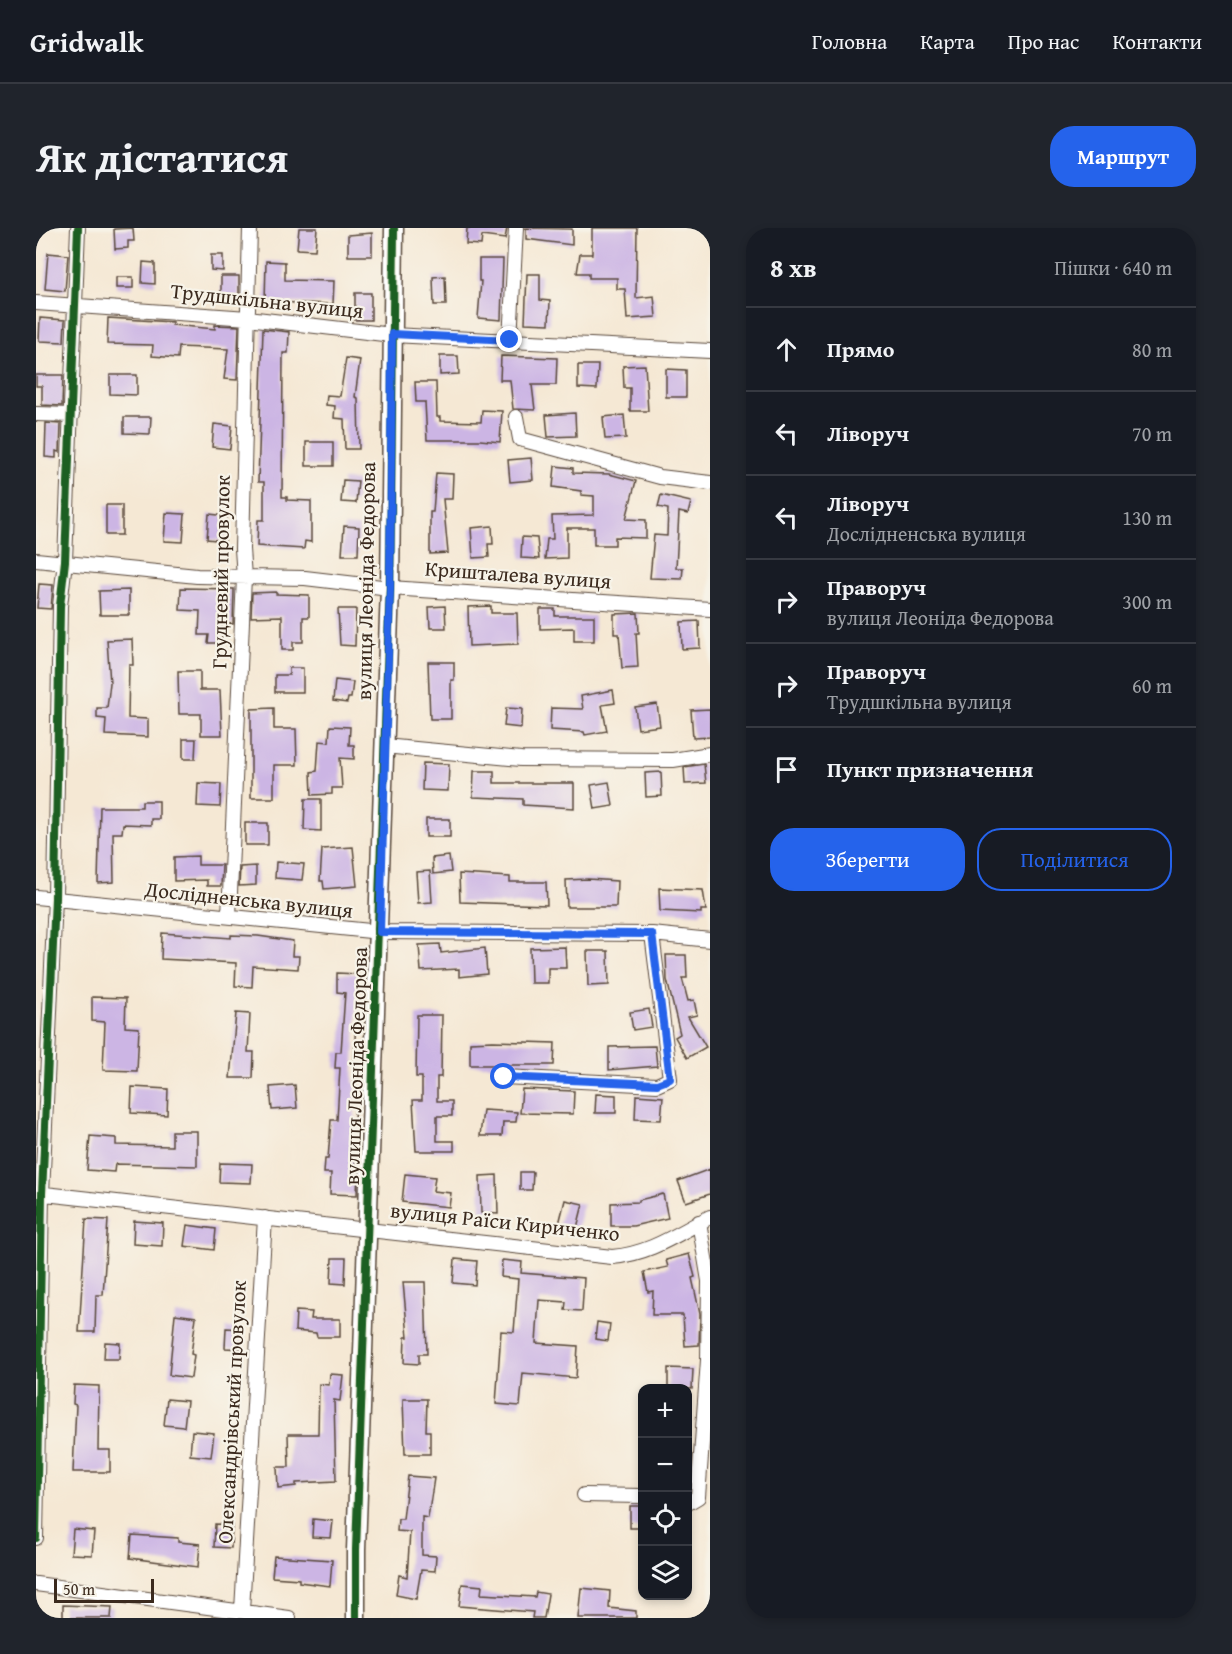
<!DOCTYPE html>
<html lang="uk">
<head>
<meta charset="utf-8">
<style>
	:root { --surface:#171b24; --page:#20242c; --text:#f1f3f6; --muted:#9ea1a6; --line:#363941; --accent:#2563eb }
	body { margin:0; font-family:"Gentium Book Plus",serif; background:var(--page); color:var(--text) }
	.controls { position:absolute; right:18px; bottom:18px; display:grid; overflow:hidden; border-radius:12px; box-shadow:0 3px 9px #0003 }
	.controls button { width:54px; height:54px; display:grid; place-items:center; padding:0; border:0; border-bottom:2px solid var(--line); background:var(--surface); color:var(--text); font:30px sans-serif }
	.scale { position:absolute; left:18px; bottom:15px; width:100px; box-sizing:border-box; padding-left:6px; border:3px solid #3b2a1e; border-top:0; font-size:16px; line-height:21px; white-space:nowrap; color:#3b2a1e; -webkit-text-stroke:4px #f7f3e8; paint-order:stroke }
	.stop { position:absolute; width:18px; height:18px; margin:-14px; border:4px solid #2563eb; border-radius:50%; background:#fff }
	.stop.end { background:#2563eb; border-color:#fff; box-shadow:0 2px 6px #0008 }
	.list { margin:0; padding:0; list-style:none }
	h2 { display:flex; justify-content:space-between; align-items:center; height:78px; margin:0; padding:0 24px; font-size:26px }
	h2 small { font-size:20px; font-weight:400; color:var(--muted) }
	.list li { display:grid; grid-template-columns:39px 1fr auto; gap:18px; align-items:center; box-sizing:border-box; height:84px; padding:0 24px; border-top:2px solid var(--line) }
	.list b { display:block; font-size:22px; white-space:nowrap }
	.list p { margin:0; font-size:20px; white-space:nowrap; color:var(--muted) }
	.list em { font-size:20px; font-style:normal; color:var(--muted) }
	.actions { display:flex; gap:12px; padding:18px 24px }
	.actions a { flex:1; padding:14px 0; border:2px solid var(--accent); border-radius:24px; text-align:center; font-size:21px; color:var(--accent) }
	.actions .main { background:var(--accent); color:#fff }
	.icon { flex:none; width:33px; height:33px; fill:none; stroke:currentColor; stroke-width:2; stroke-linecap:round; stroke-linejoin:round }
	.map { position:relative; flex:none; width:674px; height:1390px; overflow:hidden; border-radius:24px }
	header { display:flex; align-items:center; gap:36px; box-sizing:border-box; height:84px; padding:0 30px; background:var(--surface); border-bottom:2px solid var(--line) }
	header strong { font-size:28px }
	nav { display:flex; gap:33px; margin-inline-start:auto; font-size:21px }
	.intro { display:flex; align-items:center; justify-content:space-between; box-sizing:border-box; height:144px; padding:0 36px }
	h1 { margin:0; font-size:42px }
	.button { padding:15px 27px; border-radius:24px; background:var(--accent); color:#fff; font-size:21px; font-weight:700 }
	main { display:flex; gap:36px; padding:0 36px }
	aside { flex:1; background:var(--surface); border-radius:24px; box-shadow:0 3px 9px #0003 }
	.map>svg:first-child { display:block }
	.building { fill:#ccb5e4 }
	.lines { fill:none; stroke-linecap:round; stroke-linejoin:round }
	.street-casing { stroke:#574639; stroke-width:16 }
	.secondary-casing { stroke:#574639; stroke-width:21 }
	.street { stroke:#fff; stroke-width:14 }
	.secondary { stroke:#fff; stroke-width:18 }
	.cycleway-casing { stroke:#f7f3e8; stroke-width:11 }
	.cycleway { stroke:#1b5e20; stroke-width:8 }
	.route { stroke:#2563eb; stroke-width:8 }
	.labels { text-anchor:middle; stroke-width:4.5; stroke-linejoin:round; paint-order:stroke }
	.street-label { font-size:21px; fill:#3b2a1e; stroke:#f7f3e8 }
</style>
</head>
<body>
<header>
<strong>Gridwalk</strong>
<nav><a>Головна</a><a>Карта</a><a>Про нас</a><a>Контакти</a></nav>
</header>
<div class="intro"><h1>Як дістатися</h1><a class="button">Маршрут</a></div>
<main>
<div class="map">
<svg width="674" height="1390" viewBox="0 0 674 1390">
	<rect width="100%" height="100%" fill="#f7f3e8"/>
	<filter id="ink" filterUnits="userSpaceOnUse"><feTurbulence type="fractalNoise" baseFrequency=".0167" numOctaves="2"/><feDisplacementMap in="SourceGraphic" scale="12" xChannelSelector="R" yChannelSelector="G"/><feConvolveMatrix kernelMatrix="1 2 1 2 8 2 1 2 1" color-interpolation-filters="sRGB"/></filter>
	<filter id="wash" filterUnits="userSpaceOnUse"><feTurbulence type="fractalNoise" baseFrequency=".008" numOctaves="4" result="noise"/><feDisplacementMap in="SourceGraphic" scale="24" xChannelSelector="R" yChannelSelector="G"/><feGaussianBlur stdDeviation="1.35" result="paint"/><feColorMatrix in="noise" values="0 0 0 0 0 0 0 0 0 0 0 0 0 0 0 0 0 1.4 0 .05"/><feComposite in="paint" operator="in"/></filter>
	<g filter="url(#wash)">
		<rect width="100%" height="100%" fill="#f5e8d4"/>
		<g id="blocks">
			<path class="building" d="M97,0L98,13H92V20L79,21L78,1Z
				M263,0H281L279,22L261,21Z
				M431,0H471L469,11L446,8L445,17L430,16Z
				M490,0L536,1V17L490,11Z
				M556,0H601L600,70L618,68L620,89L591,91L589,61H581V50H553V45H541L544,26H556Z
				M336,5V28H312V7Z
				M12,25L32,27L29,63L9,61Z
				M175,27H187V43L175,42Z
				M443,31H467L465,92L442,90L445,53H443Z
				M230,33L249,34V52L298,53L297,76L229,74Z
				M107,34L119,35V56L106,55Z
				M491,46H504V72L514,73L513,96L489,95Z
				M185,48H203V68H185Z
				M409,48L410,77H398L397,49Z
				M80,49H97V60H80Z
				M319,65H335V92H319Z
				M4,90L29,92L28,114L3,113Z
				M72,90L136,94V97L179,101V97L203,98L201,152L188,151L192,121L143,119L142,130L116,128L117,117L71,116Z
				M227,101L253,104L252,125H247L246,269H251V272L275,273V314L269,313L268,321L221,318L222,292H228V254H222Z
				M404,128H422L423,146L404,147Z
				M465,128L521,130L520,157H496L499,182L477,181L474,152H464Z
				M310,130L324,132L319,169L322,170L323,221H309L308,191L298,190L299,178L290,177L291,167L304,168Z
				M542,137H562L561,161L542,160Z
				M609,137L612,183H594V160H588L587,138Z
				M630,141L650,142V169H630Z
				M0,147H27L26,178L6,177V158H0Z
				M74,147H101V167L74,166Z
				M379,154H400L401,189H404V193L445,194L446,182L466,183L464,214L444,212H391L389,174H380Z
				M539,185L540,208L512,209L510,187Z
				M588,187L590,210L569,211L567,189Z
				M88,189H115L114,206L88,205Z
				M10,195L25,196L24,224L20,223V230L9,229Z
				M178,196L196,198L194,221L176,219Z
				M270,214H297V238H270Z
				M495,230L497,252L474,254L472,232Z
				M519,238L537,240V245L573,246L600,253L590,291L610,292V310L579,309V317H558V300H531V330L509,331L511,311H517L516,288L558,287V268L545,267V263L517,259Z
				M400,245L417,246L416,271H407L412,325L394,326V284H397Z
				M307,252L322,253L320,275L305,274Z
				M625,267L655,274L652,286L643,284L640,340H647L646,351L614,350L618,307L631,308L632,281L622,279Z
				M70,277H86V307H70Z
				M130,285L149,286L147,314L128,313Z
				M173,286L191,288L189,313L171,311Z
				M308,298L323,299L322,327H306Z
				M456,298L457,316H452L453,329L437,330L435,300Z
				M486,309L501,310L503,331L485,330Z
				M3,356L17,357L15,381L1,380Z
				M145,360L198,361L197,396L186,395V415H172L173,407H163L164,383L144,382Z
				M93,362V387H64L63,363Z
				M240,364V366L273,367V389H267V414H257V422H246V388L215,389L216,365Z
				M409,378L410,400H394L393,379Z
				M455,378V385H481L482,416L433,418L432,379Z
				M302,381H320L319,418L304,417Z
				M504,381H519V388H558V413H538V400L504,401Z
				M602,385L603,405H600L602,439L586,440L583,406H578V386Z
				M663,393L664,420L646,421L645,394Z
				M96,411L97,437H93L92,490L112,491V509L69,507L70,491L61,490V480H71L74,455L71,412Z
				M392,434H418V452H415V491H394Z
				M253,440H267V464H239V447H253Z
				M142,443H164V462H184L186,507H165V486H143Z
				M299,452L317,454L315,470H312L311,475L297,473Z
				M577,462L579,475L566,477L571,503L549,507L548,504L514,502L515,480L547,481L545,468Z
				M621,476L624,498L602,501L599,479Z
				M238,480V501H260L261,537H238V570H215V481Z
				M470,480L486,481L485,500L468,498Z
				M674,481V509L657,510L655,482Z
				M294,498L314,499L313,517H318V531L304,530L306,560H296V566L276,567L275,544L281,543L283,513L293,514Z
				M147,511H160L159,531H147Z
				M387,535L413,536L412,563L386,562Z
				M668,536L670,555L649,556L648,539Z
				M438,543H458V555H538V580L487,577V571L437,569Z
				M625,544L626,568L610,569L609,545Z
				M573,554L577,578L559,581L555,557Z
				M162,555L185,556L184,579L161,578Z
				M269,571H285V603L268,602Z
				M106,573H123V591H115V597L87,596L86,605H77L78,654L62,655L64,579H106Z
				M390,591H414V609H390Z
				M209,595H232V617H209Z
				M317,619L321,658L288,661L287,653H284L286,621Z
				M162,628V637H186L185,658H171V652L138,653V629Z
				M413,628L415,644L397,646L396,630Z
				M240,634L268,636L266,652L239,650Z
				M220,638V657L203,658L204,639Z
				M394,643L396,674L382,675L380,644Z
				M423,646L474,649V654H510L511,677L424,674Z
				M552,651L581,653L580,679H531L530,652Z
				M623,660L667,662L670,682H665V685L624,683Z
				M126,705L195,710V707L222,708L257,713L256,728H263L262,741L217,738L216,759L199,758L200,735L125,731Z
				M404,716L405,725L449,720L451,746L423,749V741L385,743L383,717Z
				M529,719L530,740H512V755H495L494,720Z
				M551,723H572L573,757L552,758Z
				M630,727H650L651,750H646L652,773L658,772L661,787L652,789L670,819L651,830L639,809L644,806L631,752Z
				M301,745L322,746L317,855H320L318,893H322L319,939H322L321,967L294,966L295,945H288L289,931H292L295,892H301L304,840H299L300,824H305L309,765L301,764Z
				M56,769L90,770L89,799L103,800L101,843L67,842L69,794L56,793Z
				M613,781L616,799L597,802L594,784Z
				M200,785L214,786L212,824H218L217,850H194Z
				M381,787H406L405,849H401V873H416V888H401V913H418V923H380L377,872H386V849H380Z
				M457,813L519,815L518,837H434V814Z
				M619,818L621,838L573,842V819Z
				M259,857L261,880L236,882L234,859Z
				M96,859L132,861L131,887L95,885Z
				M486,861L538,863L537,886L484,885Z
				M560,866L580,867V885H559Z
				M600,867L627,869L625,892L599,891Z
				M447,882L481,884L480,894H467L466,908H444Z
				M136,903H161V938L79,936L78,944L51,942L54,908L80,910V917L136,918Z
				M184,935L216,936L215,955L183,954Z
				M674,941V966L650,974L642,953Z
				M484,944H497L496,962H484Z
				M369,946L399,949L397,963L415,965L413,979L366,974Z
				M461,947L462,986L445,985L444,948Z
				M627,966L632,990L597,998H575V975L603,974V972Z
				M529,972L547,976L541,1000L523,996Z
				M50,991L72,992L67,1067H60L59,1104H43Z
				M98,993L127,995L126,1018L97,1016Z
				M151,997L180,1001L178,1022L148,1018Z
				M653,1026L659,1049L656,1050L664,1086L663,1117L649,1118L647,1087H616L617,1063L612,1064L608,1044L632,1039L630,1032Z
				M296,1030H310L309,1056L295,1055Z
				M419,1031L441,1033L439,1057L417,1055Z
				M466,1032L486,1034L485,1045L548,1050L546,1083L529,1082L530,1074L503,1072L500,1115L542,1118L540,1150L487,1145L484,1178L460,1176L465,1103L478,1104L482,1051L465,1049Z
				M367,1054H389L391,1126H383V1136L368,1135L369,1109H372Z
				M260,1083L276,1084L275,1091H304V1109H281L280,1105L259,1103Z
				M139,1086L160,1089L155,1126L158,1127L155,1150L133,1147Z
				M561,1094L574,1096L572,1113L559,1111Z
				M190,1100L207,1101L206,1121L189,1120Z
				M69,1114L84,1115L83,1131H68Z
				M632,1140L657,1141L656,1161H632Z
				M294,1146L307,1147L304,1173L298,1172L300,1253L260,1255V1258L242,1260L241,1239H253L252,1206H282L283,1156L293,1157Z
				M38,1157L63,1158L62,1222H74V1244H37L40,1177L37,1176Z
				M131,1171L151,1173L148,1199L128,1197Z
				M367,1171H391L390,1203H394V1226H369Z
				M156,1203L178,1205L175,1229L154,1227Z
				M372,1248L398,1250L392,1290L386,1289V1327L400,1328L399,1343L385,1342L380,1371L360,1367L363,1347L371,1349L374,1304L361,1303L362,1291H367Z
				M594,1278H606V1300H594Z
				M277,1291L297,1293L295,1310L276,1309Z
				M179,1296L196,1297L195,1320L178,1319Z
				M37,1301L58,1303L56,1327L35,1326Z
				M96,1307L142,1310V1314L164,1316L162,1339L94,1330Z
				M238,1328L296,1332L294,1358L263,1354V1351L236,1349Z
				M426,1356L446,1358L445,1366L499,1369L500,1364L512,1366L508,1390H496L497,1384L423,1378Z
				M545,1360L574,1363L573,1380L600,1383V1390H542Z
				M27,1377L76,1379L75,1390H27Z"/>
		</g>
	</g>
	<g filter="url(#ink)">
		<use href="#blocks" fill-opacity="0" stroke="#574639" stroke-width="1.5"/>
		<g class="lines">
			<defs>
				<path id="street" d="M0,75L212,90L356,107L674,123
					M474,112L480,0
					M0,186L36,187
					M480,189L484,211L624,249L674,255
					M0,332L161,348L269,350L354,360L674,381
					M348,518L485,531L637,532L674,526
					M0,669L344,704L616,706L674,712
					M193,688L208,349L206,321L214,0
					M468,849L621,857L634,851L616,706
					M0,965L576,1029C614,1026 641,1006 674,989
					M548,1267L606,1268
					M652,1275L662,1269L672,1132L673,1053L663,994
					M0,1310L6,966L19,670L24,378L29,333L42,0
					M0,1356L253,1390
					M206,1382L229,990"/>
				<path id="secondary" d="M320,1390V1322L354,360L358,0"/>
			</defs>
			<use href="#street" class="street-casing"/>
			<use href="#secondary" class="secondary-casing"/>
			<use href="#street" class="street"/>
			<use href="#secondary" class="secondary"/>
			<defs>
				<path id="cycleway" d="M0,1310L6,966L19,670L24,378L29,333L42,0
					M320,1390V1322L354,360L358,0"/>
			</defs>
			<use href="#cycleway" class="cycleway-casing"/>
			<use href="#cycleway" class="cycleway"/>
		</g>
	</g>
	<g class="lines" filter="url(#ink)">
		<path class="route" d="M468,849L621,856L634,851L616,706L344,704L354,360L356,106L474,112"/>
	</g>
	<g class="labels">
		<g class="street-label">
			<text transform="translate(231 73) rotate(6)" y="7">Трудшкільна вулиця</text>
			<text transform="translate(185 344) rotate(-89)" y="7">Грудневий провулок</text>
			<text transform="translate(482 347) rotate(4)" y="7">Кришталева вулиця</text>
			<text transform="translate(330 353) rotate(-89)" y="7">вулиця Леоніда Федорова</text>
			<text transform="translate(213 672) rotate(6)" y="7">Дослідненська вулиця</text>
			<text transform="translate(320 838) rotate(-88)" y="7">вулиця Леоніда Федорова</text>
			<text transform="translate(469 994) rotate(6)" y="7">вулиця Раїси Кириченко</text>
			<text transform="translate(196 1184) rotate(-87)" y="7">Олександрівський провулок</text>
		</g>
	</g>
</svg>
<div class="controls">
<button>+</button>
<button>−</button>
<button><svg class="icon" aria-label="locate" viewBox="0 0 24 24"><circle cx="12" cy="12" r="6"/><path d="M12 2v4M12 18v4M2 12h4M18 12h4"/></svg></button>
<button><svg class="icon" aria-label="layers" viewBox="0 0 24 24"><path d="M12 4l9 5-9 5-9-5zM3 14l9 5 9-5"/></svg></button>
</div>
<div class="scale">50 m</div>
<div class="stop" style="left:468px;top:849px"></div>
<div class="stop end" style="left:474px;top:112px"></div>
</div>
<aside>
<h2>8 хв<small>Пішки · 640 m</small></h2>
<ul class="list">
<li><svg class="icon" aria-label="ahead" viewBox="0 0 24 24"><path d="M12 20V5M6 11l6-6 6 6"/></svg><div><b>Прямо</b></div><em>80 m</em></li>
<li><svg class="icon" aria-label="left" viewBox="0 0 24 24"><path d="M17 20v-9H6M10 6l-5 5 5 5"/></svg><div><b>Ліворуч</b></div><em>70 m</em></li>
<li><svg class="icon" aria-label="left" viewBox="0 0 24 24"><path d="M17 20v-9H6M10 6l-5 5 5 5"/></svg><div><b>Ліворуч</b><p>Дослідненська вулиця</p></div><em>130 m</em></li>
<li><svg class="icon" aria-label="right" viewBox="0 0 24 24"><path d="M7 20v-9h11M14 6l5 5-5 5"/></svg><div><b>Праворуч</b><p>вулиця Леоніда Федорова</p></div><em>300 m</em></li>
<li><svg class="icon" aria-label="right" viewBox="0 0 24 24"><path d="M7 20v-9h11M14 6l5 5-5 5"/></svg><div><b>Праворуч</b><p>Трудшкільна вулиця</p></div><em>60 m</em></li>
<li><svg class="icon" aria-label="arrive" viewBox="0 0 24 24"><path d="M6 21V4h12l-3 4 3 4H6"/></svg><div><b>Пункт призначення</b></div></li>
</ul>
<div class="actions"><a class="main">Зберегти</a><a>Поділитися</a></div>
</aside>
</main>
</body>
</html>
